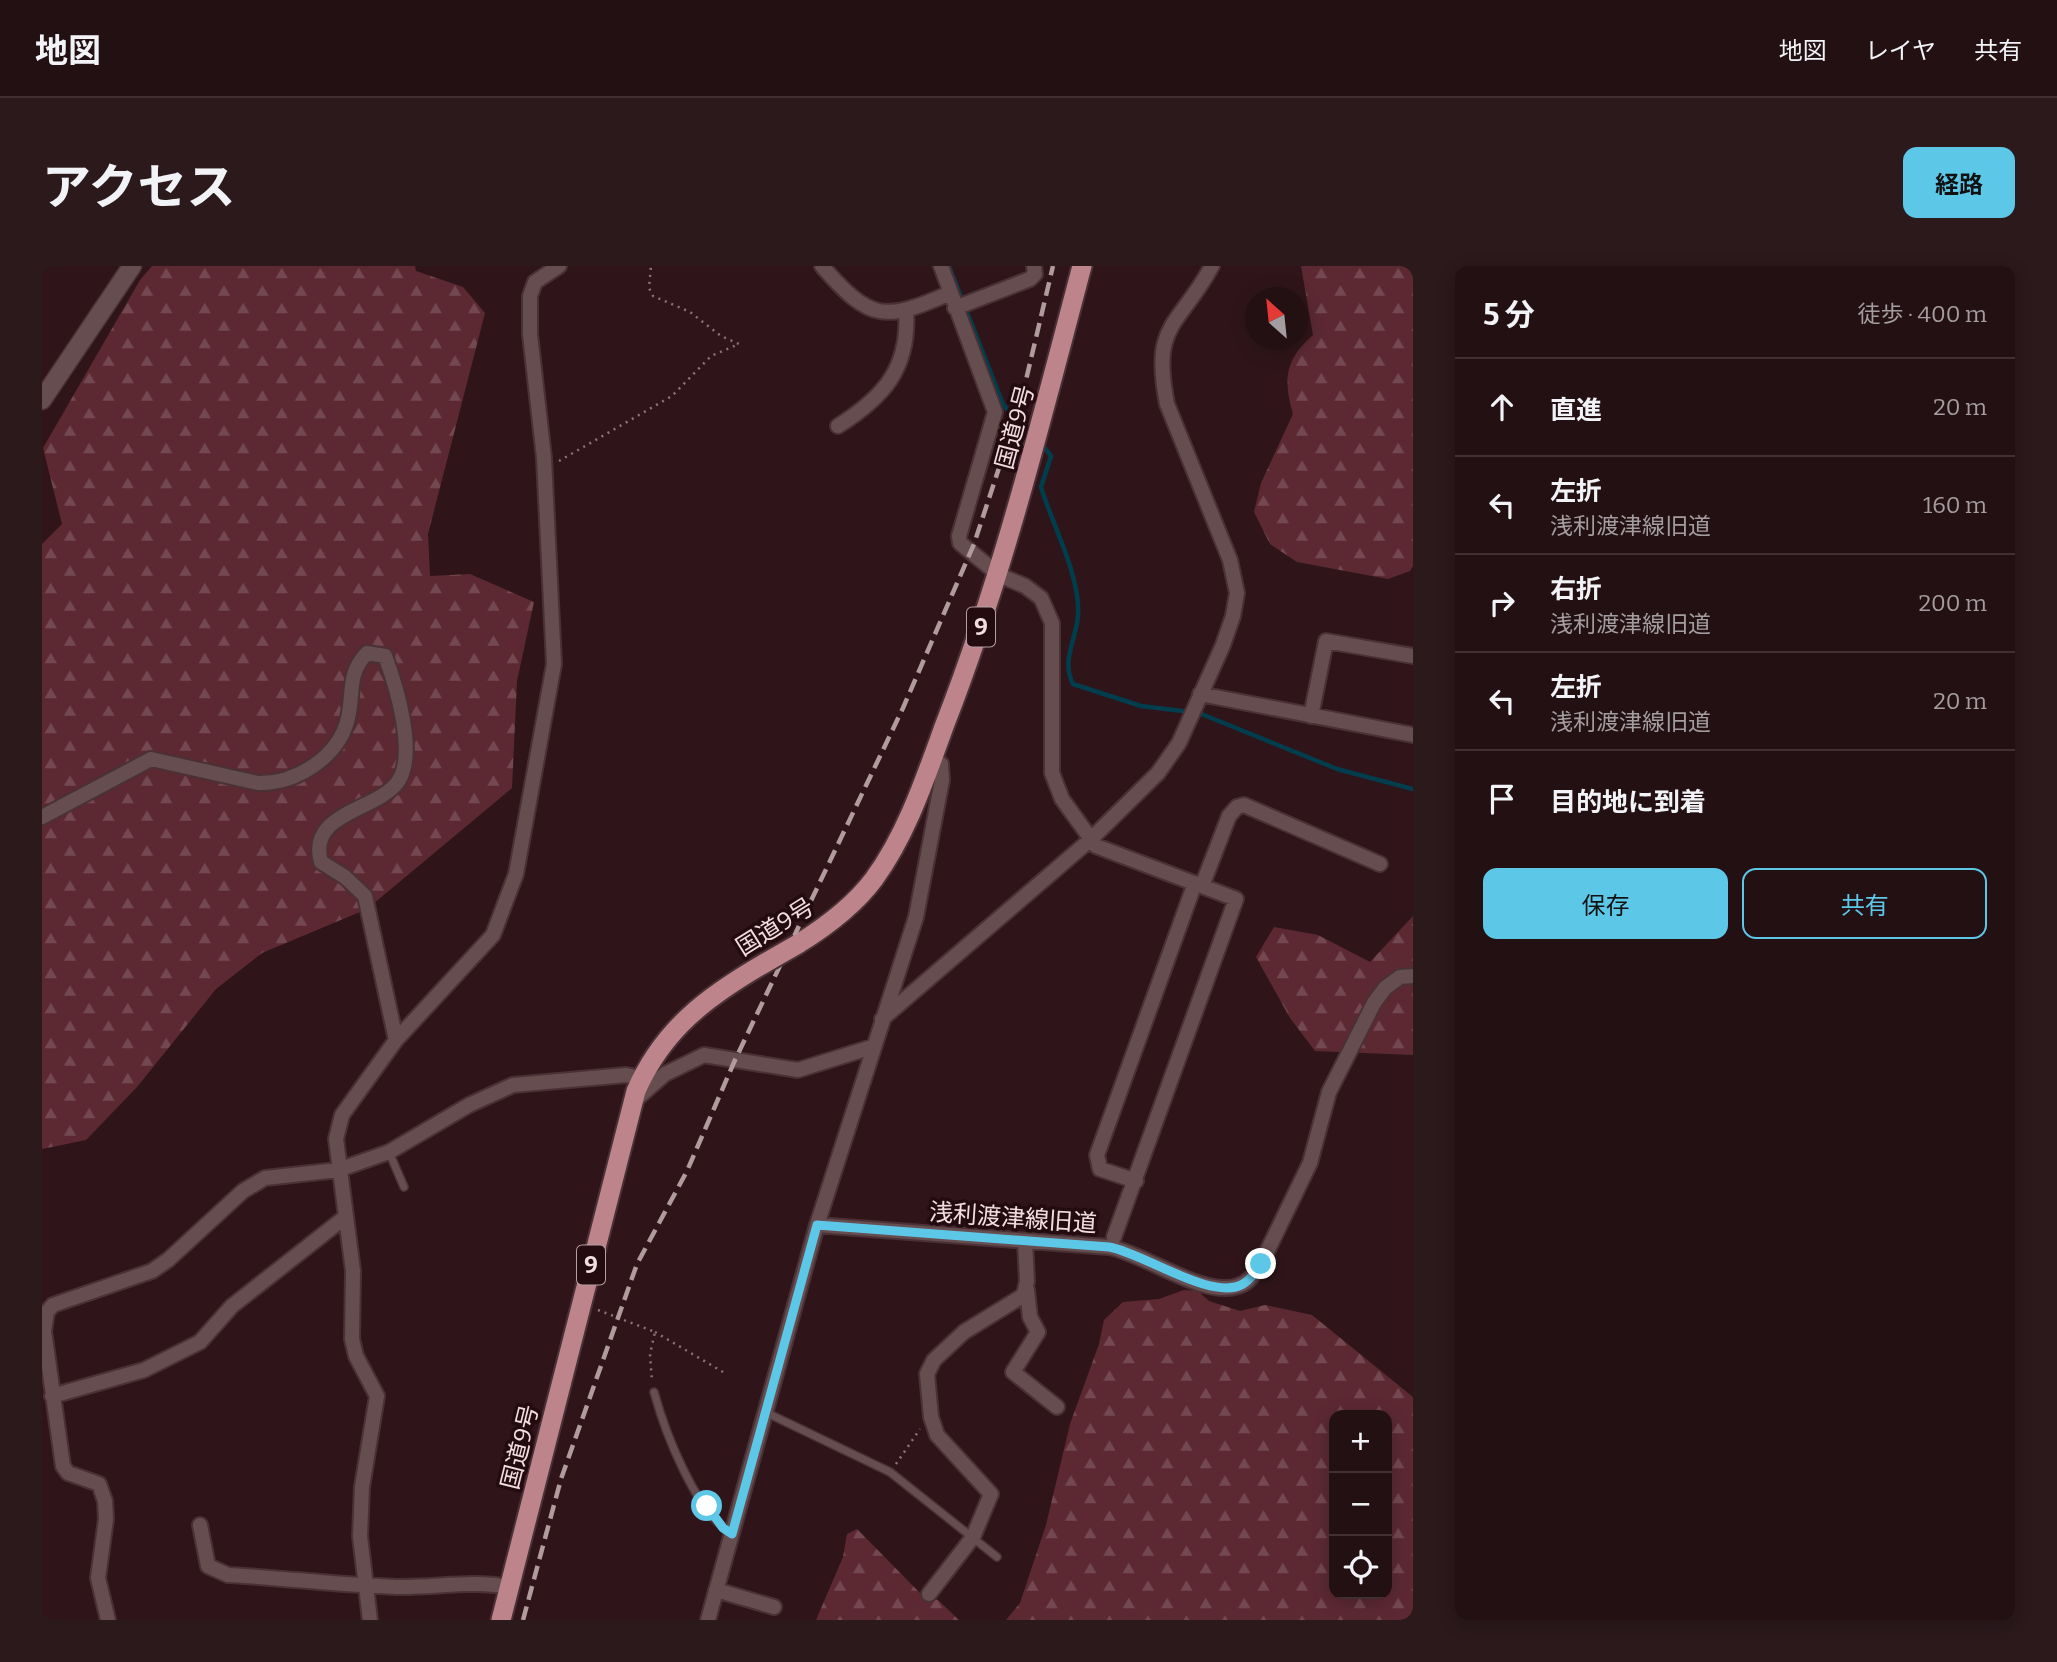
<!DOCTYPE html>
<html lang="ja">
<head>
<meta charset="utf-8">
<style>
	:root { --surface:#231013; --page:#2b191c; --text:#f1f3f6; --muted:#a39da0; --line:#403033; --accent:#5dc7e8 }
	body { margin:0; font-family:Bitter,"Noto Sans JP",serif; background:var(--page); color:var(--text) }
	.controls { position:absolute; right:21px; bottom:21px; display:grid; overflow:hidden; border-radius:14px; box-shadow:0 4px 18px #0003 }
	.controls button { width:63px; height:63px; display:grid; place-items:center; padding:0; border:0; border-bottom:2px solid var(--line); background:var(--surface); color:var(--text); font:35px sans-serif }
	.compass { position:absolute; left:1203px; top:21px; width:63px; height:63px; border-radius:50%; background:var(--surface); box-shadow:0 4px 18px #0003; rotate:333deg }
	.stop { position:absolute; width:21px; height:21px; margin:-16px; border:5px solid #5dc7e8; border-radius:50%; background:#fff }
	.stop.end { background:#5dc7e8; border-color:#fff; box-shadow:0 2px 7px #0008 }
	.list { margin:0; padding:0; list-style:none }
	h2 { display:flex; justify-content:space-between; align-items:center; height:91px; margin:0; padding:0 28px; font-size:30px }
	h2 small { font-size:23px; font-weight:400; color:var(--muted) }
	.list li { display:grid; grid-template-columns:46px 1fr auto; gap:21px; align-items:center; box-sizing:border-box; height:98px; padding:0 28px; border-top:2px solid var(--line) }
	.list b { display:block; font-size:26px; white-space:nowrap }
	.list p { margin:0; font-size:23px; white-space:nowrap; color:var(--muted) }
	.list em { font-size:23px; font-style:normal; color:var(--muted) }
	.actions { display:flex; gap:14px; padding:21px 28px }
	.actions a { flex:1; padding:16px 0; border:2px solid var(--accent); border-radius:14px; text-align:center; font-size:24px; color:var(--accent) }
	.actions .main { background:var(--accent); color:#111 }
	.icon { flex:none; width:38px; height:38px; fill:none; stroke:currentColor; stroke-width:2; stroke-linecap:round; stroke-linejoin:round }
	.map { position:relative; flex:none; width:1371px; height:1354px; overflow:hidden; border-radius:14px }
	header { display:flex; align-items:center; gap:42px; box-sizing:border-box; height:98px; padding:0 35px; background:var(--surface); border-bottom:2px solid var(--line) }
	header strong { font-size:33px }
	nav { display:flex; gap:38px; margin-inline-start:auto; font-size:24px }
	.intro { display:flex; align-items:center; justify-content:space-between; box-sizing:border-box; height:168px; padding:0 42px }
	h1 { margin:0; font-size:49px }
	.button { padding:18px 32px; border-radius:14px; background:var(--accent); color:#111; font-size:24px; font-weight:700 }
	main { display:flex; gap:42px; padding:0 42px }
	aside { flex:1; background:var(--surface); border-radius:14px; box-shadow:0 4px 18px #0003 }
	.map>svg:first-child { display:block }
	.forest { fill:url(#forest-firs); fill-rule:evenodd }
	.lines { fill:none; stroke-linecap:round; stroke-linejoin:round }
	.stream { stroke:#003e4d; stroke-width:4.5 }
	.service-casing { stroke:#4a3135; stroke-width:10 }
	.minor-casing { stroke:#4a3135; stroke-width:18 }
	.tertiary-casing { stroke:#4a3135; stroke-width:21 }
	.trunk-casing { stroke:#4a3135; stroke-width:23 }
	.path { stroke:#8c7578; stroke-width:2.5; stroke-dasharray:2 5; stroke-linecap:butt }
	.service { stroke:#664d50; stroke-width:7 }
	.minor { stroke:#664d50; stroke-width:14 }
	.tertiary { stroke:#664d50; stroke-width:18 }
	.trunk { stroke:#be848c; stroke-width:19 }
	.rail { stroke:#b19b9d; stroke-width:4.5; stroke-dasharray:14 7; stroke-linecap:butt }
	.trunk-bridge-casing { stroke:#4a3135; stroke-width:23; stroke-linecap:butt }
	.trunk-bridge { stroke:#be848c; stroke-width:19 }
	.route { stroke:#5dc7e8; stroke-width:9 }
	.labels { text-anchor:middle; stroke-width:7; stroke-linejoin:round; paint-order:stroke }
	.shield { fill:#240b10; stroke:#b49fa2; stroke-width:2 }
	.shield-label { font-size:23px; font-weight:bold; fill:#f2dee0 }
	.street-label { font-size:24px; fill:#f2dee0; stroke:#240b10 }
</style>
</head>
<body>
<header>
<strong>地図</strong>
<nav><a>地図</a><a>レイヤ</a><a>共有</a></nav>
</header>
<div class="intro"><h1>アクセス</h1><a class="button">経路</a></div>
<main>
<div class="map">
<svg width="1371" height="1354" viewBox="0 0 1371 1354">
	<defs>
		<pattern id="forest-firs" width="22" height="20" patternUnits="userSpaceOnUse" patternTransform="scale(1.75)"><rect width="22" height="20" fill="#5c2933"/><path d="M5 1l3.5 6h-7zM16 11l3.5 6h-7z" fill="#744850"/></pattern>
	</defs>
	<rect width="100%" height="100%" fill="#2f1519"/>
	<path class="forest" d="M110,0H373L374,5L421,21L443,47L386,268L388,310L428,308L492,336L475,415L470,522L325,643L220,687L174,723L95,821L44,874L0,883V278L20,258L1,182L98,14Z
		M1259,0H1371V300L1368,305L1346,313L1255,296L1228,278L1212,246L1219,217L1251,148C1241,113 1243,94 1271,69Z
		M1371,650V789L1273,785L1248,752L1214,691L1232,661L1276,669L1328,696Z
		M1142,1024L1156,1025L1167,1035L1198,1045L1223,1039L1270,1049L1371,1131V1354H964L978,1337L1004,1259L1028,1158L1057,1078L1062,1054L1081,1036L1117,1033ZM1292,1149H1345V1328H1292Z
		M815,1263L881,1330L896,1334L917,1354H774L801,1291L805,1268Z"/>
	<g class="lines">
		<path class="stream" d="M907,0L961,138L967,146
			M1002,181L1009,190L999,221C1010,258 1039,311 1036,350C1034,374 1019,394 1031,418L1099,440L1157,447L1295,503L1371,523"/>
		<defs>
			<path id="service" d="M347,886L362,921
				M612,1126C623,1166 653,1245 689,1267
				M723,1146L848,1206L955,1291"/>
			<path id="minor" d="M780,0C828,55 842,56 908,27
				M899,0L953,146L917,270L918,277L957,309L983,320L999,332L1010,357V507L1020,533L1054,580L1194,633L1072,971
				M913,42L988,13L993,8L992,0
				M796,160C842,131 868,102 864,44
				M1158,428L1371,469
				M1269,450L1284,375L1371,390
				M0,551L109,493L216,517C254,518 297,491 306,452C312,425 305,408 325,387L343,390C354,419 376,490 355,517C333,545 265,547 279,596L303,611L323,630L354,774
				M1160,620L1187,550L1195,541L1202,539L1338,598
				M840,753L1048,574L1116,507L1137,477L1181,379L1191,350L1195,327L1188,294L1125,138C1109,57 1136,62 1170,0
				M592,835L623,808L662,789L756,804L830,781
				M1094,915L1058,903L1055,889L1153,617
				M775,959L1067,981C1104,988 1161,1032 1196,1020C1207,1017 1213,1007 1219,998L1268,897L1287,826L1332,737L1343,722L1358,711L1371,710
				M985,1024L988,1051L996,1066L971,1106L1015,1141
				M10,1130L102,1104L158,1076L190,1040L302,952
				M158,1259L166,1300L186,1309C242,1312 298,1319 354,1321C392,1322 430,1314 467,1321
				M674,1324L732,1341
				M887,1328L931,1271L949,1228L895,1169L889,1151L885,1108L892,1094L922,1066L982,1029L985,1015L983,975
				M66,1354L56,1312L64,1253L63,1235L57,1218L26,1207L21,1200L2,1065L5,1046L11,1039L110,1005L126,994L201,925L223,912L296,904L347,886L427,839L471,819L584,809L599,812
				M328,1354L318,1270L320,1221L335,1130L314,1090L310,1073L311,1005L294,873L300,849L354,774L451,669L474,608L512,398L502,192L488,68V30L493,16L517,0
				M666,1354L775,959L874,651L900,514L899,498L890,492"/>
			<path id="tertiary" d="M0,134L90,0"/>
			<path id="trunk" d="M756,678C785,660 812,640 832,613C865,568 884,510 903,458C961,309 999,155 1040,0
				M459,1354L594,825C621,763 666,730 723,697"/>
		</defs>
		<use href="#service" class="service-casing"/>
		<use href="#minor" class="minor-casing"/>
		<use href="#tertiary" class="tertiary-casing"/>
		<use href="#trunk" class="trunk-casing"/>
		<path class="path" d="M517,195L630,130L669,90L697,78L679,70L648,46L611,30L607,22L609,0
			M556,1044L613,1066L608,1088L610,1116
			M613,1066L681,1106
			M854,1198L878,1163"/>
		<use href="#service" class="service"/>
		<use href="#minor" class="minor"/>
		<use href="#tertiary" class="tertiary"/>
		<use href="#trunk" class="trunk"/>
		<path class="rail" d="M481,1354L519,1213L595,998L645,905L693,794L861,442L932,278L979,135L1011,0"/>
		<defs>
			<path id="trunk-bridge" d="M723,697L756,678"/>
		</defs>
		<use href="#trunk-bridge" class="trunk-bridge-casing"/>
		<use href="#trunk-bridge" class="trunk-bridge"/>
	</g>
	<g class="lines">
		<path class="route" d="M665,1240L681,1262L690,1268L775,959L1067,981C1102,987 1170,1036 1201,1018C1210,1013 1214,1005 1219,998"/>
	</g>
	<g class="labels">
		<g class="shield">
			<rect x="925" y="341.5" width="28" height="39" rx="5"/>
			<rect x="535" y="979.5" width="28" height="39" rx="5"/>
		</g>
		<g class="shield-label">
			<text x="939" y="369">9</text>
			<text x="549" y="1007">9</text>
		</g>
		<g class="street-label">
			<text transform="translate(973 161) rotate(-75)" y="8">国道9号</text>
			<text transform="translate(733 661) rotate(-32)" y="8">国道9号</text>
			<text transform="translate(971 952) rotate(4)" y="8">浅利渡津線旧道</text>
			<text transform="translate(478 1181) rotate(-76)" y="8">国道9号</text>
		</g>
	</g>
</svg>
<div class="controls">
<button>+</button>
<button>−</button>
<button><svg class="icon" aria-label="locate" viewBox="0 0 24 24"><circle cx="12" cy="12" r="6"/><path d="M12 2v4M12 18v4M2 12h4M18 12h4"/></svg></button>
</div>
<svg class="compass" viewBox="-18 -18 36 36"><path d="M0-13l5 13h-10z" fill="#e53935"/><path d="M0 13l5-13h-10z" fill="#a39da0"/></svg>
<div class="stop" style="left:665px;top:1240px"></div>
<div class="stop end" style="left:1219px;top:998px"></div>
</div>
<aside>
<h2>5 分<small>徒歩 · 400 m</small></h2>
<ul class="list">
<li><svg class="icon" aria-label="ahead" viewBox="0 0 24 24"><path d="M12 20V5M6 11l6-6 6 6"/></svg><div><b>直進</b></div><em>20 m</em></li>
<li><svg class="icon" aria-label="left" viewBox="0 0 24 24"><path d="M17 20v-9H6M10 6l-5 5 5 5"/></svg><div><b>左折</b><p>浅利渡津線旧道</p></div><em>160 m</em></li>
<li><svg class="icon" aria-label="right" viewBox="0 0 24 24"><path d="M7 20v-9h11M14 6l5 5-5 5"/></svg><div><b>右折</b><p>浅利渡津線旧道</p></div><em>200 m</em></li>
<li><svg class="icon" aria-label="left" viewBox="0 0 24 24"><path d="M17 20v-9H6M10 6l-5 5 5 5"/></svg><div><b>左折</b><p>浅利渡津線旧道</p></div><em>20 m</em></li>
<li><svg class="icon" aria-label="arrive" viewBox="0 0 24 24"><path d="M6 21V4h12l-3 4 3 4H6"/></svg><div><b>目的地に到着</b></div></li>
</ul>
<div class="actions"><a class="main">保存</a><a>共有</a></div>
</aside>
</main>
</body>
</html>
